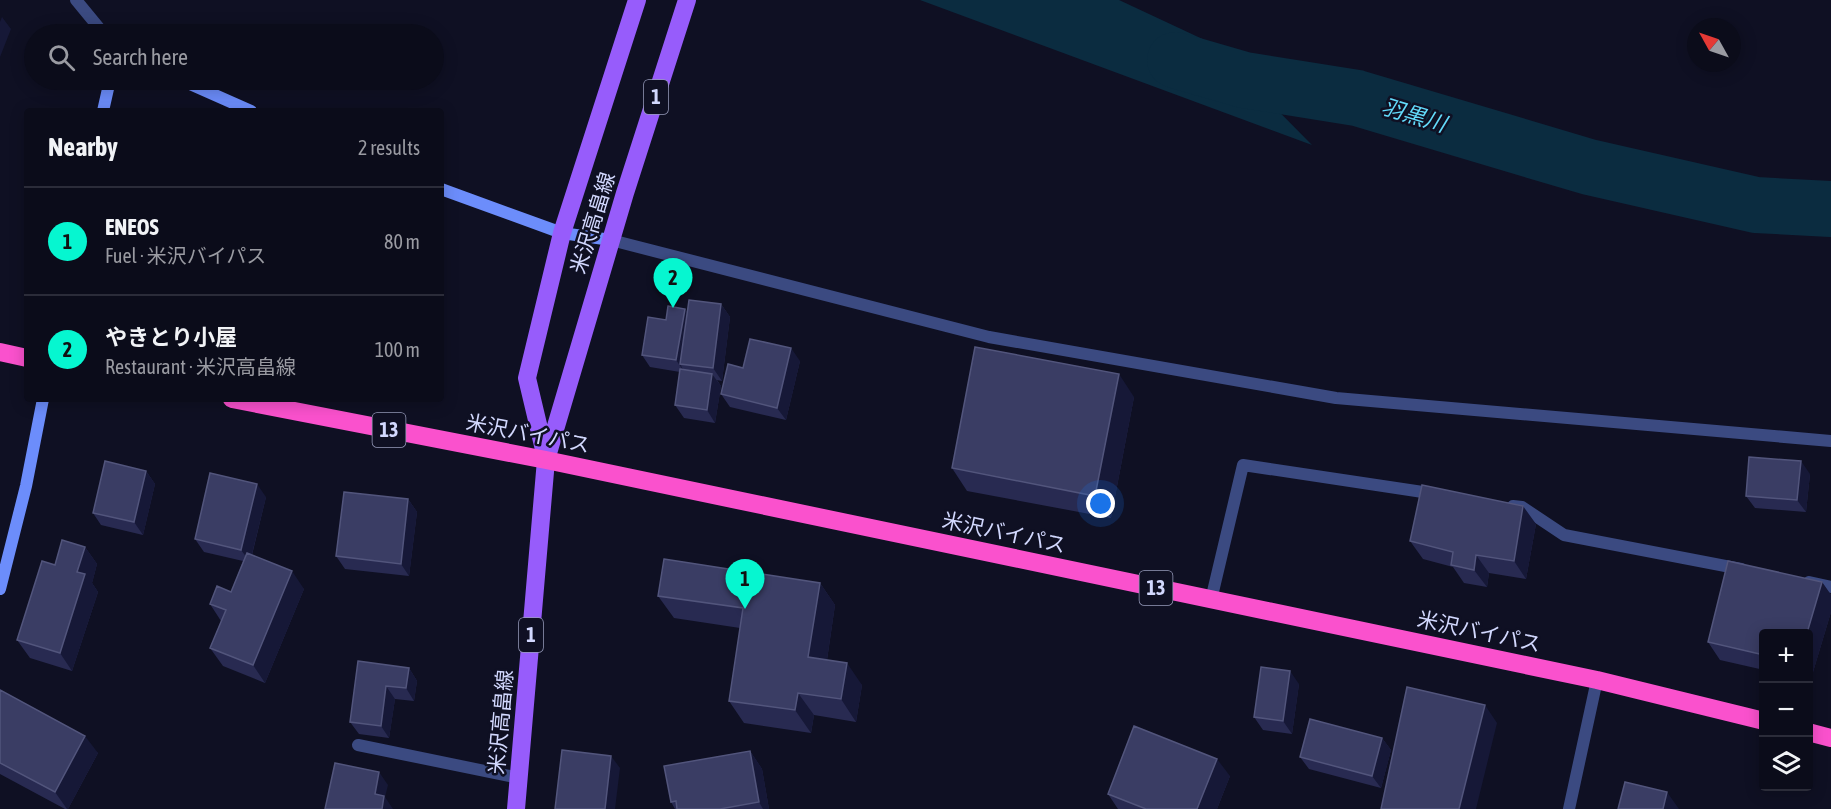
<!DOCTYPE html>
<html lang="en">
<head>
<meta charset="utf-8">
<style>
	:root { --surface:#0b0c1a; --page:#191a27; --text:#f1f3f6; --muted:#9a9ba2; --line:#2b2c39; --accent:#06f6d0 }
	body { margin:0; font-family:"Asap Condensed","Noto Sans JP",sans-serif; background:var(--page); color:var(--text) }
	.controls { position:absolute; right:18px; bottom:18px; display:grid; overflow:hidden; border-radius:6px; box-shadow:0 3px 15px #0003 }
	.controls button { width:54px; height:54px; display:grid; place-items:center; padding:0; border:0; border-bottom:2px solid var(--line); background:var(--surface); color:var(--text); font:30px sans-serif }
	.compass { position:absolute; left:1687px; top:18px; width:54px; height:54px; border-radius:50%; background:var(--surface); box-shadow:0 3px 15px #0003; rotate:310deg }
	.you { position:absolute; left:1101px; top:504px; width:21px; height:21px; margin:-15px; border:4px solid #fff; border-radius:50%; background:#1a73e8; box-shadow:0 0 0 9px #1a73e833 }
	.badge { display:grid; place-items:center; width:39px; height:39px; border-radius:50%; background:var(--accent); color:#111; font-size:20px; font-weight:700 }
	.pin { position:absolute; translate:-50% -50px; filter:drop-shadow(0 2px 3px #0008) }
	.pin::after { content:''; position:absolute; top:32px; width:21px; height:18px; background:inherit; clip-path:polygon(0 0,100% 0,50% 100%) }
	.list { margin:0; padding:0; list-style:none }
	h2 { display:flex; justify-content:space-between; align-items:center; height:78px; margin:0; padding:0 24px; font-size:26px }
	h2 small { font-size:20px; font-weight:400; color:var(--muted) }
	.list li { display:grid; grid-template-columns:39px 1fr auto; gap:18px; align-items:center; box-sizing:border-box; height:108px; padding:0 24px; border-top:2px solid var(--line) }
	.list b { display:block; font-size:22px; white-space:nowrap }
	.list p { margin:0; font-size:20px; white-space:nowrap; color:var(--muted) }
	.list em { font-size:20px; font-style:normal; color:var(--muted) }
	.icon { flex:none; width:33px; height:33px; fill:none; stroke:currentColor; stroke-width:2; stroke-linecap:round; stroke-linejoin:round }
	.map { position:relative; flex:none; width:1831px; height:809px; overflow:hidden }
	.search { position:absolute; background:var(--surface); box-shadow:0 3px 15px #0003; left:24px; top:24px; width:420px; height:66px; display:flex; align-items:center; gap:15px; box-sizing:border-box; padding:0 21px; border-radius:33px; color:var(--muted); font-size:22px }
	.panel { position:absolute; background:var(--surface); box-shadow:0 3px 15px #0003; left:24px; top:108px; width:420px; height:294px; border-radius:6px }
	.map>svg:first-child { display:block }
	.water { fill:#0b2c40 }
	.lines { fill:none; stroke-linecap:round; stroke-linejoin:round }
	.river { stroke:#0b2c40; stroke-width:56 }
	.street { stroke:#3b4a81; stroke-width:12 }
	.secondary { stroke:#6c8dfb; stroke-width:12 }
	.primary { stroke:#975cfb; stroke-width:18 }
	.highway { stroke:#fa51cd; stroke-width:18 }
	.wall { fill:#282a51 }
	.shaded-wall { fill:#161837 }
	.building { fill:#3a3d64; stroke:#52557c; stroke-width:1.5 }
	.labels { text-anchor:middle; stroke-width:5; stroke-linejoin:round; paint-order:stroke }
	.shield { fill:#0f1023; stroke:#989cbc; stroke-width:1.5 }
	.shield-label { font-size:20px; font-weight:bold; fill:#d2d8fe }
	.street-label { font-size:21px; fill:#d2d8fe; stroke:#0f1023 }
	.water-label { font-size:22px; font-style:italic; fill:#63dbfb; stroke:#0f1023 }
</style>
</head>
<body>
<div class="map">
<svg width="1831" height="809" viewBox="0 0 1831 809">
	<rect width="100%" height="100%" fill="#0f1023"/>
	<path class="water" d="M920,0H1119L1211,43L1312,145Z"/>
	<g class="lines">
		<path class="river" d="M1175,60L1244,80L1357,98L1589,167L1756,205L1831,209"/>
		<path class="street" d="M76,0L104,34
			M611,240L989,337L1336,398L1831,441
			M1513,506L1522,507L1564,535L1741,569
			M1809,582L1831,587
			M1211,600L1243,465L1436,494
			M358,745L519,778
			M1569,809L1597,680"/>
		<path class="secondary" d="M181,80L251,111
			M103,111L110,80
			M441,189L562,233L611,240
			M0,589L26,486L43,399"/>
		<path class="primary" d="M546,458L527,378L562,233L637,0
			M516,809L546,460L625,193L687,0"/>
		<path class="highway" d="M0,352L27,358
			M232,399L546,460L1597,680L1764,721
			M1808,732L1831,738"/>
	</g>
	<path class="wall" d="M721,304L730,317L722,381L717,380L721,386L715,423L684,418L675,405L680,372L650,367L642,355L666,320L685,309L687,312Z
		M800,361L786,420L730,407L721,394Z
		M1134,397L1111,518L967,491L952,468Z
		M146,471L155,484L143,535L101,525L93,513Z
		M1810,474L1806,512L1755,508L1746,496Z
		M266,497L252,555L304,589L265,683L223,666L210,648L221,621L210,604L231,592L243,561L204,552L195,539Z
		M408,499L417,512L409,576L345,569L336,556Z
		M1536,524L1526,579L1489,573L1487,587L1464,583L1453,567L1423,559L1410,541Z
		M85,547L97,564L92,583L98,592L72,671L30,658L17,640L55,565Z
		M1822,582L1831,595V612L1810,682L1809,681V633H1764V670L1720,660L1708,642Z
		M820,583L835,605L827,660L862,685L856,722L814,715L811,733L744,723L729,701L740,628L674,618L658,596Z
		M358,661L409,668L417,681L414,701L395,699L389,738L359,734L350,722Z
		M1299,684L1292,734L1263,730L1254,717Z
		M0,690L98,753L68,809H65L0,774Z
		M1382,738L1391,750L1381,788L1309,769L1300,757Z
		M750,751L762,769L769,809H675L671,802Z
		M1230,776L1217,809H1118L1108,794Z"/>
	<path class="shaded-wall" d="M2,17L11,29L0,57V22Z
		M441,225L444,229L441,234Z
		M721,304L730,317L722,381L713,368Z
		M685,309L694,321L680,364L685,373L676,360Z
		M791,348L800,361L786,420L777,408Z
		M712,374L721,386L715,423L707,410Z
		M1119,374L1134,397L1111,518L1095,496Z
		M1801,461L1810,474L1806,512L1797,500Z
		M146,471L155,484L143,535L134,522Z
		M257,484L266,497L250,562L241,550Z
		M408,499L417,512L409,576L401,564Z
		M1523,506L1536,524L1526,579L1514,561Z
		M85,547L97,564L92,583L98,592L72,671L60,653L77,572Z
		M1476,555L1489,573L1487,587L1474,570Z
		M292,571L304,589L265,683L253,665Z
		M1822,582L1831,595V612L1810,682L1809,679V633H1807Z
		M820,583L835,605L824,680L808,657Z
		M847,663L862,685L856,722L841,699Z
		M409,668L417,681L414,701L406,688Z
		M1290,671L1299,684L1292,734L1283,721Z
		M386,686L395,699L389,738L381,726Z
		M798,693L814,715L811,733L795,710Z
		M1485,705L1497,723L1476,809H1459Z
		M85,736L98,753L68,809H67L55,792Z
		M1382,738L1391,750L1381,788L1372,776Z
		M750,751L762,769L769,809H763L759,802Z
		M611,756L620,768L615,809H605Z
		M1217,759L1230,776L1217,809H1197Z
		M379,772L388,785L385,797L393,809H382L375,794Z
		M1667,792L1679,809H1663Z"/>
	<path class="building" d="M689,300L721,304L713,368L680,364Z
		M668,306L685,309L676,360L642,355L648,317L666,320Z
		M750,339L791,348L777,408L721,394L728,364L743,368Z
		M975,347L1119,374L1095,496L952,468Z
		M680,369L712,374L707,410L675,405Z
		M1749,457L1801,461L1797,500L1746,496Z
		M105,461L146,471L134,522L93,513Z
		M210,473L257,484L241,550L195,539Z
		M1422,485L1523,506L1514,561L1476,555L1474,570L1451,565L1453,552L1410,541Z
		M344,492L408,499L401,564L336,556Z
		M62,540L85,547L77,572L85,574L60,653L17,640L42,561L55,565Z
		M247,553L292,571L253,665L210,648L226,610L210,604L217,586L231,592Z
		M664,559L820,583L808,657L847,663L841,699L798,693L795,710L729,701L743,608L658,596Z
		M1728,561L1822,582L1807,633H1764V655L1708,642Z
		M358,661L409,668L406,688L386,686L381,726L350,722Z
		M1261,667L1290,671L1283,721L1254,717Z
		M1407,687L1485,705L1459,809H1381Z
		M0,690L85,736L55,792L0,763Z
		M1310,719L1382,738L1372,776L1300,757Z
		M1134,726L1217,759L1197,809H1146L1108,794Z
		M562,750L611,756L605,809H555Z
		M750,751L759,802L720,809H677L676,801L671,802L664,766Z
		M335,763L379,772L375,794L384,796L382,809H325Z
		M1625,782L1667,792L1663,809H1618Z"/>
	<g class="labels">
		<g class="shield">
			<rect x="644" y="80" width="24" height="34" rx="4.5"/>
			<rect x="372.5" y="413" width="33" height="34" rx="4.5"/>
			<rect x="1139.5" y="571" width="33" height="34" rx="4.5"/>
			<rect x="519" y="618" width="24" height="34" rx="4.5"/>
		</g>
		<g class="shield-label">
			<text x="656" y="104">1</text>
			<text x="389" y="437">13</text>
			<text x="1156" y="595">13</text>
			<text x="531" y="642">1</text>
		</g>
		<g class="street-label">
			<text transform="translate(593 223) rotate(-73)" y="7">米沢高畠線</text>
			<text transform="translate(528 434) rotate(11)" y="7">米沢バイパス</text>
			<text transform="translate(1004 533) rotate(12)" y="7">米沢バイパス</text>
			<text transform="translate(1479 632) rotate(12)" y="7">米沢バイパス</text>
			<text transform="translate(501 722) rotate(-85)" y="7">米沢高畠線</text>
		</g>
		<g class="water-label">
			<text transform="translate(1414 115) rotate(17)" y="8">羽黒川</text>
		</g>
	</g>
</svg>
<div class="controls">
<button>+</button>
<button>−</button>
<button><svg class="icon" aria-label="layers" viewBox="0 0 24 24"><path d="M12 4l9 5-9 5-9-5zM3 14l9 5 9-5"/></svg></button>
</div>
<svg class="compass" viewBox="-18 -18 36 36"><path d="M0-13l5 13h-10z" fill="#e53935"/><path d="M0 13l5-13h-10z" fill="#9a9ba2"/></svg>
<div class="you"></div>
<div class="pin badge" style="left:745px;top:609px">1</div>
<div class="pin badge" style="left:673px;top:308px">2</div>
<div class="search"><svg class="icon" aria-label="search" viewBox="0 0 24 24"><circle cx="10" cy="10" r="6"/><path d="M15 15l6 6"/></svg>Search here</div>
<section class="panel">
<h2>Nearby<small>2 results</small></h2>
<ul class="list">
<li><span class="badge">1</span><div><b>ENEOS</b><p>Fuel · 米沢バイパス</p></div><em>80 m</em></li>
<li><span class="badge">2</span><div><b>やきとり小屋</b><p>Restaurant · 米沢高畠線</p></div><em>100 m</em></li>
</ul>
</section>
</div>
</body>
</html>
